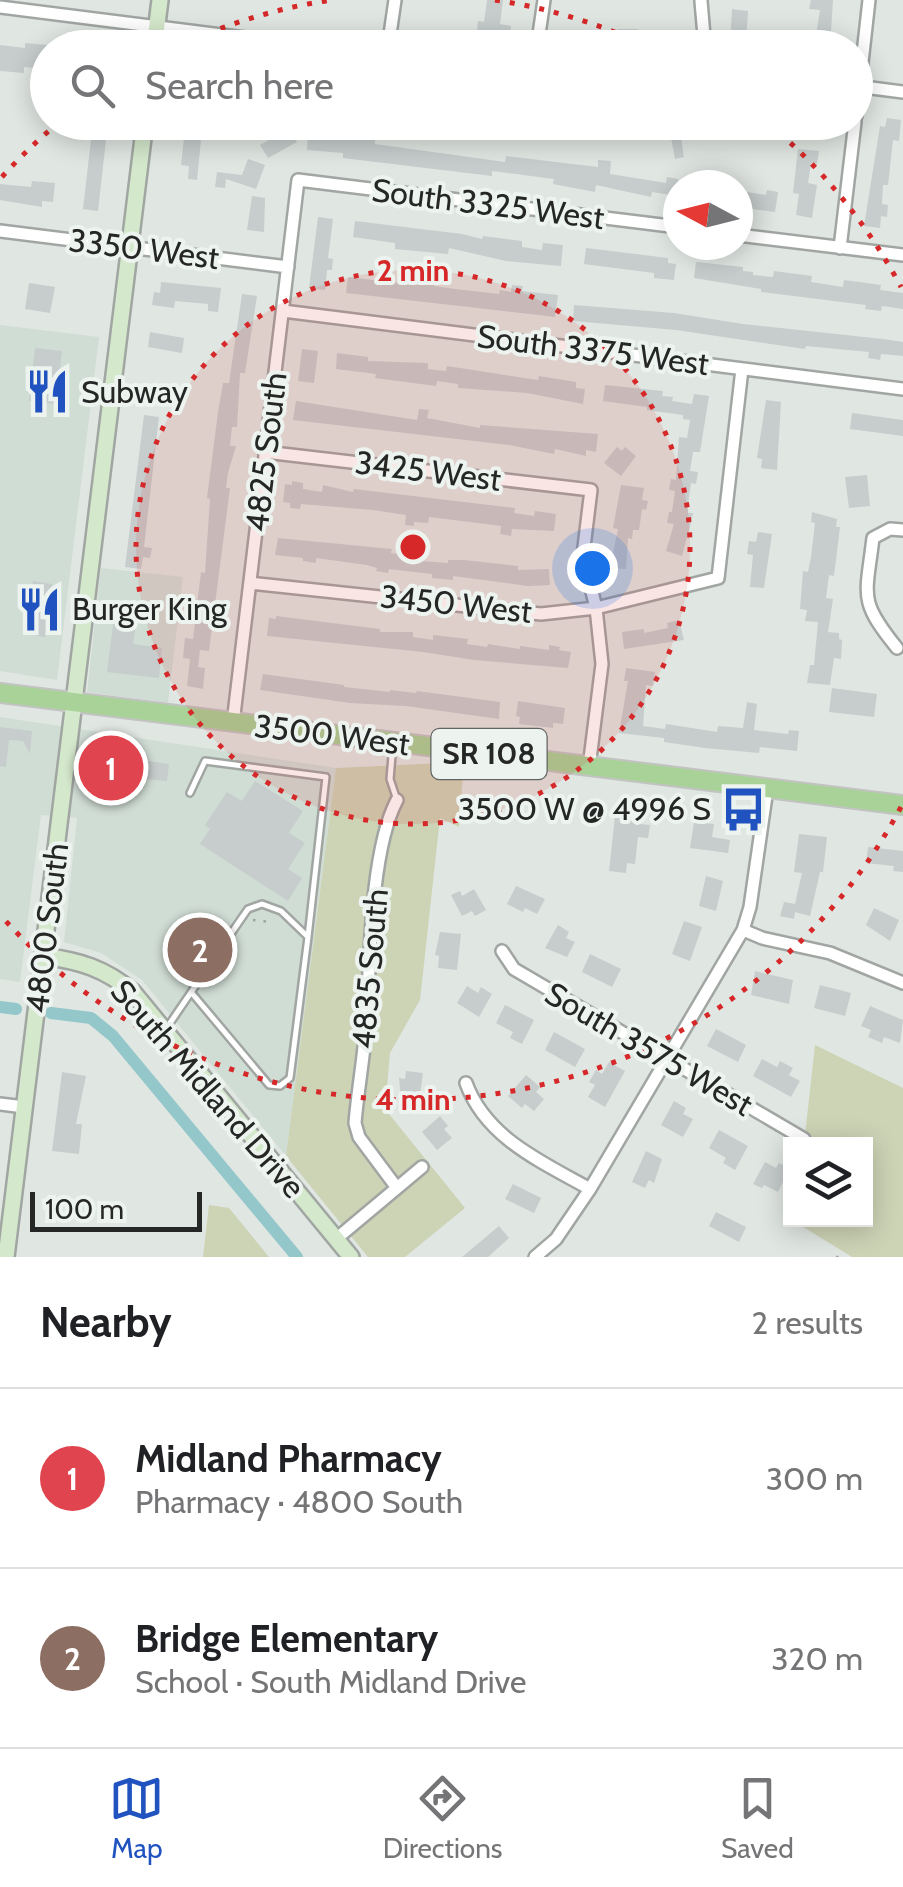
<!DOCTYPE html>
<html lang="en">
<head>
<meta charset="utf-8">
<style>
	:root { --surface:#fff; --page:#f6f6f6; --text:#202124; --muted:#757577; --line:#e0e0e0; --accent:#2053c0 }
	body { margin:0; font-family:Cabin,sans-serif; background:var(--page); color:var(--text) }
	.controls { position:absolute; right:30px; bottom:30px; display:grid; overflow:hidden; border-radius:0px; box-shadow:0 5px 25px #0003 }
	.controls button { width:90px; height:90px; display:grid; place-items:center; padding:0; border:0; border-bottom:2px solid var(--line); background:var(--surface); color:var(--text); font:50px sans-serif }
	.compass { position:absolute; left:663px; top:170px; width:90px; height:90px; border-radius:50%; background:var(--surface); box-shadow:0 5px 25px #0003; rotate:277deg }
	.scale { position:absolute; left:30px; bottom:25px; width:172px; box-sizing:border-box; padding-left:10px; border:5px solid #252726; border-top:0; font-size:28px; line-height:35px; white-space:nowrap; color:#252726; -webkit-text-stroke:8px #edf3ef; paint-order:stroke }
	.you { position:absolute; left:592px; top:568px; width:35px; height:35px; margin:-25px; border:8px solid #fff; border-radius:50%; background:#1a73e8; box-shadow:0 0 0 15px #1a73e833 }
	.badge { display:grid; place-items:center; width:65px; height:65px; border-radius:50%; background:var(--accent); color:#fff; font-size:32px; font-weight:700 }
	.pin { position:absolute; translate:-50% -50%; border:5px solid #fff; box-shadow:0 2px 10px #0006 }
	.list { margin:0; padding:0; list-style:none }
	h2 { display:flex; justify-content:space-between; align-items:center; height:130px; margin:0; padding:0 40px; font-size:42px }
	h2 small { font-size:32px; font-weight:400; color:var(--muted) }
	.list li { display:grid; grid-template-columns:65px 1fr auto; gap:30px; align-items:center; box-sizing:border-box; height:180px; padding:0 40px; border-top:2px solid var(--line) }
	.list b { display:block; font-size:38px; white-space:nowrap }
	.list p { margin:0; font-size:32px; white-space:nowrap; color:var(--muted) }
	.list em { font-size:32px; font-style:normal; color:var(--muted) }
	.icon { flex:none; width:55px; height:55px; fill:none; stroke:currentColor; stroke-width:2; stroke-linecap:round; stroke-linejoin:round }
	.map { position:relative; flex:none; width:903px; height:1257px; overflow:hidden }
	.search { position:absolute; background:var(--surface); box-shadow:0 5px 25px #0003; left:30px; right:30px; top:30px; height:110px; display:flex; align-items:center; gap:25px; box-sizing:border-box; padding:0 35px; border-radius:55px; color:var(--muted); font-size:38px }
	.sheet { height:490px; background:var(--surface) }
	nav { display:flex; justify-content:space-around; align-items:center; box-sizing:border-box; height:140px; border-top:2px solid var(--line); background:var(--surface); font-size:28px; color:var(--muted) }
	nav a { display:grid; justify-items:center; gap:5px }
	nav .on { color:var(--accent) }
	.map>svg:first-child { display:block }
	.built { fill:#d0ddd5 }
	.green { fill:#cdd3b5 }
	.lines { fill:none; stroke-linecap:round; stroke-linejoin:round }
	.canal { stroke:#93c7ca; stroke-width:12 }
	.building { fill:#c6cdcc }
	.lane-casing { stroke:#a1a6a3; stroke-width:10 }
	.street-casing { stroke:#a1a6a3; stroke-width:16 }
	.secondary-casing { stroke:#a1a6a3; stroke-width:20 }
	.primary-casing { stroke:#c2c3c2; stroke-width:22 }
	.path { stroke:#9ea3a0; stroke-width:2.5; stroke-dasharray:2.5 8; stroke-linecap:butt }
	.lane { stroke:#fff; stroke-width:5 }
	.street { stroke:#fff; stroke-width:11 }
	.secondary { stroke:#d4e8cb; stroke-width:15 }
	.primary { stroke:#a8d297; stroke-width:18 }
	.ring { fill:none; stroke:#d62828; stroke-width:5; stroke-dasharray:5 10 }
	.labels { text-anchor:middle; stroke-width:8; stroke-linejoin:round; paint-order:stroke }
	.shield { fill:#edf3ef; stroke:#616462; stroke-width:2.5 }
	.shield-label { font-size:30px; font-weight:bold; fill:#252726 }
	.street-label { font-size:32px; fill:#252726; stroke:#edf3ef }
	.poi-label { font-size:32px; fill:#252726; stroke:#edf3ef; text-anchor:start }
	.centre { fill:#d62828; stroke:#edf3ef; stroke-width:5 }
	.ring-label { font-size:30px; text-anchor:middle; font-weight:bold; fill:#d62828; stroke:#edf3ef; stroke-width:8; stroke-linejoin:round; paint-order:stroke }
</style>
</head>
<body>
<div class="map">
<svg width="903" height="1257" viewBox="0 0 903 1257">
	<rect width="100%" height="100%" fill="#e0e6e2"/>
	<path class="built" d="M0,325L99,337L57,680L0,671Z
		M101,568L183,577L168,703L87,692Z
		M0,717L336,768L286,1156L142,980L101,953L64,942L77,818L41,815L20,982L0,979Z"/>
	<path class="green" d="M464,762L459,827L440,818L420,1000L390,1053L385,1109L465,1208L405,1257H368L286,1156L336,768Z
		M815,1045L903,1088V1257H852L795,1222L866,1220V1144H804Z
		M209,1205L229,1208L269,1257H203Z"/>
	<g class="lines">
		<path class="canal" d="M0,1007L16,1009
			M51,1013L91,1018L113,1036L297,1257"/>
	</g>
	<path class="building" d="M487,0H503L500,24L511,26L509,43L476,38L478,21L484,22Z
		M811,0H833L830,48H814L820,10L809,9Z
		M732,9L748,11L746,43L730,42Z
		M617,29H638L637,48H590L592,37L616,41Z
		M25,43L48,45V59L37,58L36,68L24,67V73L0,71V45L25,48Z
		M887,118L901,120L899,141L893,140L888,185H883L882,204L888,205L887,217L881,216L880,228L864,226L880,126L885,127Z
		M93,122H108L98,211L83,209Z
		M563,122H700L702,134L681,138L684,157L675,159L671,138L574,128L573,133L562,131Z
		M289,128L297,142L268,158L260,145Z
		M308,130L333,132L332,137L375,139V144L505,162L506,156L598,167V160L611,161L610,174L666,183L667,177L678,179V196L652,192L651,197L596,185L595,192L553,184L554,179L492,171V176L343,158V153L307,150Z
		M184,138L201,140L197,180L188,179L189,166L181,165Z
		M798,149L819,151L817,164L811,163L808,183L817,185L812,218L796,215L799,194L793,193Z
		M248,159L265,165L256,189L226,179L225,188L215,187L217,172L242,175Z
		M32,181L55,183L53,202L42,201V207L0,200V184L31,187Z
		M767,190L778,192L775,212L745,208L747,192L766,195Z
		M252,196L265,198L264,232L247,230Z
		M318,217L333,219L328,258L333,259L332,270H327L325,290L309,288Z
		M355,221L462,234L482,239L483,236L522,241V247L542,250L543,243L563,245L561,266L506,261L449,248L448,254L395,249V243L353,237Z
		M586,248L668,258V263L676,264L674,280L654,278V273L584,264Z
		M696,262L743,267V271L753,272V275L773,277L774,271L812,276L811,282L843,287L844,280L881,285L880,290L903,293V309L882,306L881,311L865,309L866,305L761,292V289L694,278Z
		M408,276L435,281L434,286L455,289L499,294L500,290L511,292L512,285L523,286L522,291L558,295L555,317L346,293L348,277L407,284Z
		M161,282L221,288L218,312L208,311V304L175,301L174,308L152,305L154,292L160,293Z
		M29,283L55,287L50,313L25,309Z
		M242,294L257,296L245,373H240L237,427H232L230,446H236L228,473L226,488H230L209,651L200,650L198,667L205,668L203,689L187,686L190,659L183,658L185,638L193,639L201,572L205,573L210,499L207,498L218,412L223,383H229Z
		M574,305L674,313L743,324L883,339L903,342V356L881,354L880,360L868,358L869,352L806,346L805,349L676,330L573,321Z
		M150,332L184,338L182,353L148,347Z
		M35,348L62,351L56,404L29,401Z
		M302,349L318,351L314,383L298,381Z
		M337,353L368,357V361L428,363V369L446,371L447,366L538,380L539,376L576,382V388L585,389L583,404L527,393L458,388V384L437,381L436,386L375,378L376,374L336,369Z
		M605,385L663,391L662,396L673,397L672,401L692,404L694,394L709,396L700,452H693L690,471L698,472L696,484L691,483L688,504V513H693L691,523L682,556L666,551L674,524L667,523L669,512H672L675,491L669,490L671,479L676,480L679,437L687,438L690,420L683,419V415L647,410V407L603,401Z
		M766,400L781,402L777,470L761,468L762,459L757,458Z
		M296,401L417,420L419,409L429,410L427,418L480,428V425L598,434L596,452L586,450V456L555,449L554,454L509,445L293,420Z
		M852,413L903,420V436L850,429Z
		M144,415L159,417L144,547L152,548L150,558L143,557L141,569L125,567Z
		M617,447L622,451L625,447L636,456L621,476L604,463Z
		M867,475L870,506L849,508L845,477Z
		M292,481L303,483V489L322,492L323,485L353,492L354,489L515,508L514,513L534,516L535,511L556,514L554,531L512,529L511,536L500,534L501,526L470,522L429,517L428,523L414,522V526L405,525L406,515L373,510L301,504L300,509L290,508V503L283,502L285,484L292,485Z
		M621,485L644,488L642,500L648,501L646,510L642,509L639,530H633L632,539L628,538L626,569L610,568L618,529L613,528Z
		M812,512L837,519L836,527H840L834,576L829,575L826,598L833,599L828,632L839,633V639L842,640L841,659L834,658L830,685L807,683L810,665H814L818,622L805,621L807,610L800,609L803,571L808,572L811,557L815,523L811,522Z
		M758,532L772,534L764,588L750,587L753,555L747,554L749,541L756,542Z
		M278,538L392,549L391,553L421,557V561L448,563V560H464L518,566V570L549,569L550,585L528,586L453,576V580L432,578V574L389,569L388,573L376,571L377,568L367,565L316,558V563L303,561V558L275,555Z
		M33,581L52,584L45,637L27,634Z
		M115,610L138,613L133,644L162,648L159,678L107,672Z
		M276,616L380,629V632H413V637L433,640V635L468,639L467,644L487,647L488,644L520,649V646L549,650V645L560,647L559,650L571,652L568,668L474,660L423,652L267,636L269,618L276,619Z
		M679,620L684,640L624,649L622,632L644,629V633L668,628L667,623Z
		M626,668L655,672L653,686L646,685L643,726L665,729L666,724L717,732L718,726L743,728L747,702L757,704L754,730L788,734L789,730L799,731L797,751L760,747L759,753L705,748L664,742V738L619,733L628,681H624Z
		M263,674L344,685V687L390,692V690L416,693L417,691L500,702L499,719L406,706L350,703L260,690Z
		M832,688L877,694L874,717L829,712Z
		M518,701L565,708L563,724L553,723V728L519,724L520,717L516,716Z
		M0,727L32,731L30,754L23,741L9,740L6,767L0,766Z
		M100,751L148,757V761L169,764L167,781L145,779L144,788L96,784Z
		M255,781L303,811L289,833L305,843L288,869L302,878L288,901L200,844L210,829L205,825L227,792L242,801Z
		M615,816L640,819V824L650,825L648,838L638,837L635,864L627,863L626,873L609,871Z
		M694,822L714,824L712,837L730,840L728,853L690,848Z
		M799,834L827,837L823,872H820L810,916L795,912L794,919L780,916L784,902L795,904L802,873L794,872Z
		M868,847L903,851V872L893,871L894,866L866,863Z
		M706,876L723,881L716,911L699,906Z
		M516,886L545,899L537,914L525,908L523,912L507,904Z
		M474,889L486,910L475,916L472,911L462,916L451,895L460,891L462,896Z
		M874,908L899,920L890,941L866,925Z
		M684,921L702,927L690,961L672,954Z
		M558,925L569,932L566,938L575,942L567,957L545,948Z
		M440,932L461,934L457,970L438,968L439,956L435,955Z
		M590,954L621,969L612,987L582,972Z
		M755,971L793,980L789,1004L751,995Z
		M820,985L851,993L845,1016L814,1008Z
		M467,986L478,993L481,987L492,994L479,1017L457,1003Z
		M505,1005L534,1020L522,1044L510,1038L513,1032L496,1023Z
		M870,1006L903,1020L900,1043L884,1037L882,1043L868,1037L871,1030L861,1026Z
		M716,1029L746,1045L738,1062L707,1046Z
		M554,1032L585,1049L575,1067L545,1050Z
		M762,1059L777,1067L780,1061L793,1068L789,1075L800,1081L791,1097L753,1076Z
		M609,1062L625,1071L605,1107L588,1097L595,1085L589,1082L596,1070L602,1074Z
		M406,1071L423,1073L419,1102L401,1100L399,1078L405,1079Z
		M62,1072L86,1076L76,1124H82L79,1154L52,1151Z
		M526,1075L540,1087L536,1092L544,1099L534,1111L525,1104L522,1108L508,1096Z
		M674,1101L686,1108L683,1114L693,1119L683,1137L661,1125Z
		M440,1116L448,1126L444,1129L452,1138L437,1150L422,1132Z
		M719,1130L748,1146L735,1170L723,1163L726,1158L709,1148Z
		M646,1151L662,1159L654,1183L649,1180L645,1188L632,1182Z
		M765,1162L776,1168L779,1163L790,1168L778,1192L764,1185L762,1188L753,1184Z
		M513,1184L541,1198L534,1213L505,1199Z
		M716,1212L746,1227L739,1242L709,1226Z
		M499,1226L509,1238L488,1257H462Z"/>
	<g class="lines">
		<defs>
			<path id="lane" d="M393,744L390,779L396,797
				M190,793L205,761L326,777L308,937
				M166,1029L241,919L248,909L262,904L281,911L308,937L290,1078L280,1086L269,1085L191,992"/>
			<path id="street" d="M701,1L705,48
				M0,7L326,48
				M388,48L395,0
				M537,48L544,0
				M856,86L903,92
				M856,116L869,0
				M0,231L288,267
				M738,235L903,255
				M840,248L855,122
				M283,311L903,389
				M265,452L591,490L583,555L596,608L602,664L589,767
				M250,583L541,614L596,608L718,578L742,369
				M897,648C858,600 866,597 873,538L890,529L903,530
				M233,723L298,180L678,227
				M743,930L762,938L830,953L903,983
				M502,951L514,969L804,1139
				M466,1083C486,1138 542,1162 590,1189
				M0,1104L24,1107
				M397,1188L359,1137L355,1123C358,1087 365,1051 367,1014C370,956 371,849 397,800
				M336,1239L422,1167
				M535,1257L556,1239L590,1189L743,930L750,907L767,789"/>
			<path id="secondary" d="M154,48L160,0
				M43,956C80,961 104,968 133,992L351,1257
				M6,1257L145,122"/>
			<path id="primary" d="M0,693L903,805"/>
		</defs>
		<use href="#lane" class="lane-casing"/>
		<use href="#street" class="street-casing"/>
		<use href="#secondary" class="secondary-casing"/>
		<use href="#primary" class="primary-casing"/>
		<path class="path" d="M253,920L270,922
			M836,1257H844"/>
		<use href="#lane" class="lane"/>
		<use href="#street" class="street"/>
		<use href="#secondary" class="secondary"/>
		<use href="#primary" class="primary"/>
	</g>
	<circle cx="413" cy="547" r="277" fill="#d62828" fill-opacity=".12"/>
	<g class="ring">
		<circle cx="413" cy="547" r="277"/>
		<path d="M901 807A553 553 0 0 1 2 917M2 177A553 553 0 0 1 58 123M179 46A553 553 0 0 1 331 0M495 0A553 553 0 0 1 647 46M768 123A553 553 0 0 1 901 287"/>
	</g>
	<defs>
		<symbol id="restaurant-bare" viewBox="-9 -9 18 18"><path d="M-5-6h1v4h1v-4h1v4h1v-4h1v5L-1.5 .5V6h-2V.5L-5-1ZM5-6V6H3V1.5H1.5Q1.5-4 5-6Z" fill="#2053c0" stroke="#edf3ef" stroke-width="2.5" paint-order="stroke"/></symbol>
		<symbol id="bus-bare" viewBox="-9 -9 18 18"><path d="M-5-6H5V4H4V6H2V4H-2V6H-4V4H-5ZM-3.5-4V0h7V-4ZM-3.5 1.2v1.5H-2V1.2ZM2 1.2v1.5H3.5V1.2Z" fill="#2053c0" stroke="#edf3ef" stroke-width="2.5" paint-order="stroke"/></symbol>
	</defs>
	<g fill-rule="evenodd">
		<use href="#restaurant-bare" x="16" y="360" width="63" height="63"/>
		<use href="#restaurant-bare" x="8" y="578" width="63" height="63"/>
		<use href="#bus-bare" x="712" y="778" width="63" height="63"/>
	</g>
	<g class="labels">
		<rect class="shield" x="431.5" y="729" width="115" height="50" rx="8"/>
		<g class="shield-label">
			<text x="489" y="764">SR 108</text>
		</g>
		<g class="street-label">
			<text transform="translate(488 204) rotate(7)" y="11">South 3325 West</text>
			<text transform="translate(144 249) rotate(7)" y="11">3350 West</text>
			<text transform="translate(593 350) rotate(7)" y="11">South 3375 West</text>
			<text transform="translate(266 452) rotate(-83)" y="11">4825 South</text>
			<text transform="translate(428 471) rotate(7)" y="11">3425 West</text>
			<text transform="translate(456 604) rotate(6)" y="11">3450 West</text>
			<text transform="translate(332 735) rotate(7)" y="11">3500 West</text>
			<text transform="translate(47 928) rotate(-83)" y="11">4800 South</text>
			<text transform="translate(370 969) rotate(-85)" y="11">4835 South</text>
			<text transform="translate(649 1049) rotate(30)" y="11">South 3575 West</text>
			<text transform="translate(208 1089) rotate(49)" y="11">South Midland Drive</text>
		</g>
		<g class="poi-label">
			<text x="81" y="403">Subway</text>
			<text x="72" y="620">Burger King</text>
			<text x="711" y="820" text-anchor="end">3500 W @ 4996 S</text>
		</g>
	</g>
	<circle cx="413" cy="547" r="15" class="centre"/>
	<g class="ring-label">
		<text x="413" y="281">2 min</text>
		<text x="413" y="1110">4 min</text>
	</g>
</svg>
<div class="controls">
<button><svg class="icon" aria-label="layers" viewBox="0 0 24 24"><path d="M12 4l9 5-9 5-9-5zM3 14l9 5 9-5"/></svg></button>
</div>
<svg class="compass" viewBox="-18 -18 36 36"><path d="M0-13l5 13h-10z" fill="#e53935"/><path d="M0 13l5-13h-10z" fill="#757577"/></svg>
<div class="scale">100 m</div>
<div class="you"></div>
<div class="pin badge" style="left:111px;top:768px;background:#e0444e">1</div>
<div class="pin badge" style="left:200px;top:950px;background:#8d6e63">2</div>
<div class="search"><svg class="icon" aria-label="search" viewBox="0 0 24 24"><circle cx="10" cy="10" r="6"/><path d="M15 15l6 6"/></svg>Search here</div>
</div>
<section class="sheet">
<h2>Nearby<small>2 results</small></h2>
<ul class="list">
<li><span class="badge" style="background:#e0444e">1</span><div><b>Midland Pharmacy</b><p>Pharmacy · 4800 South</p></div><em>300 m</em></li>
<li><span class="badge" style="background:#8d6e63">2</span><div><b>Bridge Elementary</b><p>School · South Midland Drive</p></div><em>320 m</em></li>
</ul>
</section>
<nav>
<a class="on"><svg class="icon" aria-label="map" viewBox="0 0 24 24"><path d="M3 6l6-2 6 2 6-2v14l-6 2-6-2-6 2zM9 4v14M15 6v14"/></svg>Map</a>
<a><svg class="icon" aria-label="directions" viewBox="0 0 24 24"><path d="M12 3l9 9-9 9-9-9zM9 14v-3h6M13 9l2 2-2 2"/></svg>Directions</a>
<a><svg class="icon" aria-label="saved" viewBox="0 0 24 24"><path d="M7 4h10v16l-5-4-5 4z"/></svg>Saved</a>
</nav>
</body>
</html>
